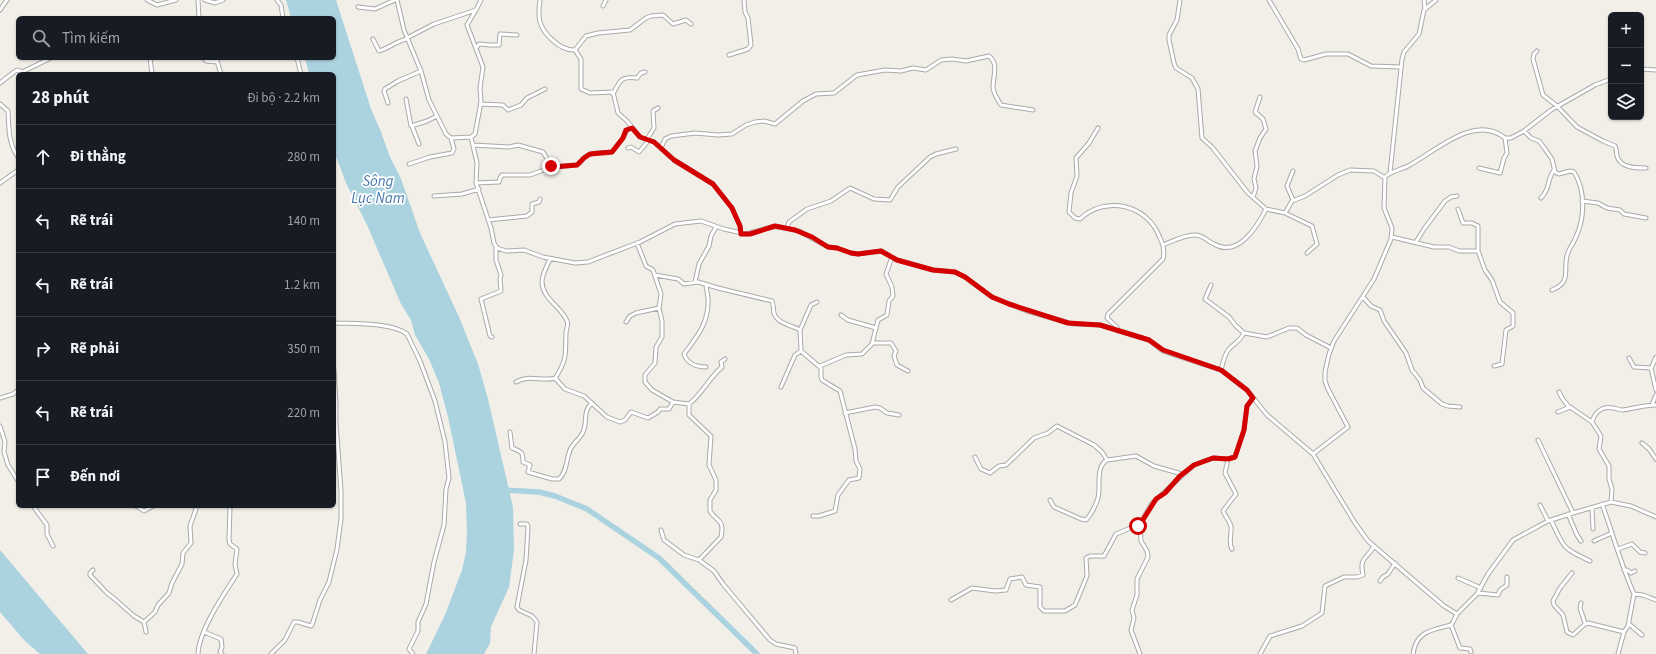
<!DOCTYPE html>
<html lang="vi">
<head>
<meta charset="utf-8">
<style>
	:root { --surface:#171b24; --page:#242831; --text:#f1f3f6; --muted:#9ea1a6; --line:#363941 }
	body { margin:0; font-family:"Source Sans 3",sans-serif; background:var(--page); color:var(--text) }
	.controls { position:absolute; right:12px; top:12px; display:grid; overflow:hidden; border-radius:6px; box-shadow:0 1px 3px #0004 }
	.controls button { width:36px; height:36px; display:grid; place-items:center; padding:0; border:0; border-bottom:1px solid var(--line); background:var(--surface); color:var(--text); font:20px sans-serif }
	.stop { position:absolute; width:12px; height:12px; margin:-9px; border:3px solid #d40000; border-radius:50%; background:#fff }
	.stop.end { background:#d40000; border-color:#fff; box-shadow:0 1px 4px #0008 }
	.list { margin:0; padding:0; list-style:none }
	h2 { display:flex; justify-content:space-between; align-items:center; height:52px; margin:0; padding:0 16px; font-size:17px }
	h2 small { font-size:13px; font-weight:400; color:var(--muted) }
	.list li { display:grid; grid-template-columns:26px 1fr auto; gap:12px; align-items:center; box-sizing:border-box; height:64px; padding:0 16px; border-top:1px solid var(--line) }
	.list b { display:block; font-size:15px; white-space:nowrap }
	.list em { font-size:13px; font-style:normal; color:var(--muted) }
	.icon { flex:none; width:22px; height:22px; fill:none; stroke:currentColor; stroke-width:2; stroke-linecap:round; stroke-linejoin:round }
	.map { position:relative; flex:none; width:1656px; height:654px; overflow:hidden }
	.search { position:absolute; background:var(--surface); box-shadow:0 1px 3px #0004; left:16px; top:16px; width:320px; height:44px; display:flex; align-items:center; gap:10px; box-sizing:border-box; padding:0 14px; border-radius:6px; color:var(--muted); font-size:15px }
	.panel { position:absolute; background:var(--surface); box-shadow:0 1px 3px #0004; left:16px; top:72px; width:320px; height:436px; border-radius:6px }
	.map>svg:first-child { display:block }
	.water { fill:#aad3df }
	.lines { fill:none; stroke-linecap:round; stroke-linejoin:round }
	.river { stroke:#aad3df; stroke-width:5.5 }
	.minor-casing { stroke:#a9a9a9; stroke-width:5 }
	.minor { stroke:#fff; stroke-width:3 }
	.route { stroke:#d40000; stroke-width:5 }
	.labels { text-anchor:middle; stroke-width:3.5; stroke-linejoin:round; paint-order:stroke }
	.water-label { font-size:15px; font-style:italic; fill:#4a7aab; stroke:#fff }
</style>
</head>
<body>
<div class="map">
<svg width="1656" height="654" viewBox="0 0 1656 654">
	<rect width="100%" height="100%" fill="#f2efe9"/>
	<path class="water" d="M286,0H336L371,109L381,132L390,157L401,179L420,233L459,317L478,364L488,399L506,477L513,507L514,550L509,587L491,627L490,643L484,654H426L445,615L462,570L466,552L467,531L466,503L448,417L439,383L429,359L415,335L411,320L401,304L367,225L346,183L334,151V74H309L305,58H334V18H291Z
		M0,550L88,654H40L24,640L0,612Z"/>
	<g class="lines">
		<path class="river" d="M502,490L539,492L555,496L587,509L659,558L757,654"/>
		<defs>
			<path id="minor" d="M147,0L157,5L176,0
				M198,0L199,18
				M205,0L215,3L223,0
				M277,0L281,5L283,18
				M397,0L404,30L421,71L429,100L446,134L451,138L471,137L477,163L476,183L491,228L494,243L497,248L506,251L524,250L543,257L575,263L588,262L640,242L675,224L701,221L724,229L746,234L772,227H779L799,231L828,247L837,248L851,253L858,254L881,251L897,260L933,270L955,272L965,277L992,297L1027,311L1073,324L1100,325L1149,340L1163,351L1221,370L1247,390L1267,415L1313,454L1355,523L1368,541L1444,606L1457,614L1477,594L1488,574L1513,540L1548,521L1573,513L1611,502L1631,506L1656,517
				M540,0C539,7 538,15 540,22C544,35 561,51 575,50L586,36L598,33L630,30L646,18L651,16L663,15L673,24L686,20L691,24
				M1180,0L1177,20L1169,35V40L1174,63L1176,68L1192,78L1198,89L1202,138L1212,147L1248,193L1266,209L1285,213L1312,226L1317,244L1307,253
				M1269,0L1298,49L1301,59L1304,60L1326,54H1348L1371,66L1401,67
				M1424,0L1425,9
				M603,6L606,0
				M358,7L375,9L395,0
				M0,10L7,0
				M407,38L434,24L476,10L481,0
				M373,39L379,51C389,48 397,41 407,39
				M477,47L479,44L490,45H499L500,34L517,35
				M575,50L581,59V89L590,93L613,92L618,113L627,121L640,137L654,142L674,160L713,184L732,208L740,226L741,234
				M1537,51L1534,54L1533,59L1543,95L1557,106L1577,127L1603,141L1615,146C1617,149 1616,152 1617,156C1620,168 1636,168 1646,168
				M729,55L748,49L751,45L748,18L745,12L744,0
				M150,58L152,74
				M204,58L206,61L217,62
				M216,58L221,74
				M297,58L301,74
				M1641,69L1656,70
				M0,83L14,72L17,70L22,72L51,58
				M613,94C620,81 620,76 637,78L641,73L645,72
				M406,99L411,126L427,121L437,116
				M388,103L384,91L385,89L398,81L421,71
				M0,104L8,111C9,127 8,143 18,157
				M480,104L503,105L508,110L521,105L527,98L545,89
				M412,126L419,144
				M1098,128L1089,143L1076,158L1077,176L1071,193L1069,212L1075,218L1080,219C1105,195 1148,204 1160,238C1163,244 1165,251 1163,259L1108,314L1107,318L1117,327L1118,331
				M1524,131L1531,138L1539,141L1545,149L1552,159L1555,172L1559,174L1570,171L1574,172C1586,191 1585,219 1575,239C1573,244 1568,250 1567,256C1563,271 1572,282 1552,290
				M471,137L475,134L481,102L480,88L483,67L467,25L476,10
				M647,139L654,128L653,111L658,108
				M473,145L509,147L518,145L543,152L552,167L577,165C581,163 582,159 586,156C594,151 603,154 612,152L623,138L627,130L632,128
				M628,148L631,147L639,152L649,140
				M661,148L665,139L671,136L695,133L718,135L732,134L746,125L755,122L764,121L775,124L803,101L816,94L834,93L857,75L885,70L901,71L913,68L926,70L941,60L952,59L966,61L989,56C999,64 993,76 993,87C993,93 998,100 1001,105L1033,110
				M409,164L430,157L452,153L454,149L451,138
				M1479,168L1500,173L1504,158L1507,153L1505,138
				M1390,173L1402,59L1404,52L1419,34L1424,10L1436,0
				M0,183L18,170
				M476,183L499,182L500,178L502,175H530L552,167
				M434,196L462,194L479,189
				M1253,197L1256,188L1254,179L1257,166L1255,151L1260,138L1266,129L1263,119L1255,112L1260,97
				M1541,198C1551,188 1546,181 1554,170
				M1293,200L1287,186L1293,171
				M1582,201L1598,203L1607,208L1620,210L1624,214L1646,218
				M1458,209L1463,223H1472L1478,226V251L1485,270L1492,280L1500,302L1513,313V326L1506,330L1502,364L1494,366
				M1285,213L1292,201L1305,196L1338,175L1350,170L1374,171L1385,178
				M488,220L527,216L532,212V204L539,202L540,199
				M787,228L789,222L807,209L831,201L850,188L874,199L890,200L898,187L930,157L936,154L956,149
				M1392,237L1434,247H1449L1459,251H1478
				M1416,242L1424,229L1445,201L1451,197L1457,196
				M637,243L646,266L653,270L661,294L659,308L662,321V337L656,347L655,363L645,375V382L652,390L673,402L689,404C702,394 709,378 722,367L721,362L725,359
				M1163,245C1173,241 1184,235 1195,235C1203,235 1207,241 1214,244C1238,258 1257,227 1266,209
				M550,259C547,266 542,274 542,282C543,300 561,306 567,321C569,325 566,329 566,333C565,354 568,357 556,377V379L565,389L584,396L607,417L620,422L625,420L631,412L648,418L658,412L660,409H669L673,402
				M655,275L678,279L684,284L698,282L718,288L772,301C774,305 773,309 774,313C777,324 792,325 800,330L801,351L821,368V377L822,380L840,391L855,449L856,461L860,469L859,478L849,480L838,495L835,511L819,516H813
				M695,282L699,264L709,246L711,236L716,227
				M1211,285L1205,299L1229,317L1236,326L1244,333L1267,337L1289,328H1297L1306,335L1331,348
				M1363,297L1371,306L1380,310L1384,321L1406,353L1412,370L1420,380L1423,388L1442,404L1448,406L1460,407
				M841,315L848,320L876,328
				M626,322L630,316L636,313L659,308
				M334,323C353,324 392,322 407,334L420,361L435,401L445,442L449,478L446,489L444,525L434,562L426,604L418,622V631L409,649L413,654
				M800,330L811,305L817,302
				M492,337L490,336L481,299L501,291L500,279L501,275L496,260V246
				M872,343H891L896,351L894,356L897,365L908,371
				M1629,358L1634,367L1651,368L1656,390
				M820,366L846,355L862,354L872,344L878,320L887,315L889,301L893,296L892,287L886,274L892,257
				M706,367C696,367 687,363 684,354C696,338 708,324 708,303C709,297 706,290 706,284
				M1651,369L1656,357
				M1221,370C1223,363 1224,355 1229,349C1235,343 1240,341 1244,333
				M516,382C529,374 542,382 556,378
				M781,387L795,355L801,351
				M1559,392L1562,398L1569,407
				M0,398L13,394L18,390
				M689,404V415L711,436L709,465L716,480V490L710,500V511C716,522 725,518 721,537L699,560L714,571L723,584L770,640L776,644L795,648L796,654
				M1652,405L1656,395
				M1558,412L1570,407L1592,422
				M845,413L875,407L880,408L887,413L899,415
				M0,426L5,442L4,452L8,465L18,481
				M510,432L512,448C522,452 523,452 523,462L530,465L528,472L552,479H559C567,472 566,460 570,450C573,443 580,439 583,432C588,421 582,412 592,403
				M1538,440L1573,513
				M1642,443L1649,449L1656,459
				M1313,454L1348,427L1328,389L1325,381V372L1329,354L1334,341L1374,279L1391,239L1392,228L1384,208L1385,177C1391,171 1400,170 1408,166C1435,152 1474,113 1505,138H1511L1524,131L1551,110L1595,85L1611,79
				M975,457L981,469L990,473L999,466L1006,465L1034,438L1048,433L1057,426L1094,445L1102,452L1107,460L1136,456L1154,466L1182,474
				M1228,459L1225,473L1236,494L1223,511C1225,516 1229,520 1231,526C1232,534 1228,543 1232,549
				M1050,500L1054,507L1081,519L1086,520C1091,515 1096,505 1098,498C1101,487 1095,467 1107,460
				M1611,502L1612,489L1609,479V466L1599,449L1601,436L1592,422C1595,412 1602,406 1613,408C1616,408 1619,410 1622,410C1633,409 1643,405 1656,405
				M1602,504C1613,534 1621,565 1634,594L1643,595L1656,600
				M1540,505L1548,521
				M33,506L47,525V534L53,546
				M136,506L144,511L153,506
				M1592,508L1593,529
				M1568,514L1577,535L1581,541
				M1551,520C1564,548 1562,548 1590,561
				M520,524H527L528,527L526,560L517,607L519,610L532,616L537,622L534,654
				M1140,524L1141,541L1147,551L1148,557L1137,579V595L1132,610L1134,618L1131,630L1140,654
				M661,530L664,540L684,555L699,560
				M1594,541L1612,533
				M1618,549L1632,544L1640,552L1645,553
				M93,570L90,573V575L107,593L116,600L134,616L144,622L146,632
				M1624,570H1627L1631,573L1635,571
				M1572,573L1560,588L1553,601L1554,605L1563,615L1567,632L1573,635L1584,625L1588,623L1624,632
				M1458,578L1481,588
				M1380,581L1383,577L1388,574L1395,563
				M1478,593L1498,595L1500,590L1507,585V577
				M951,600L972,588L995,591L1006,590L1010,579L1022,577L1026,585L1040,587V607L1044,611H1065L1075,605L1087,576L1086,558L1090,556H1104L1116,534L1140,524L1152,503L1194,465L1213,458L1228,459L1235,457L1244,430L1247,406L1253,398
				M1581,603L1580,608L1585,623
				M144,622L155,612L158,605L169,593L172,583L182,564L183,553L191,543L190,526L197,506
				M1629,624L1642,635
				M1451,625L1460,648L1470,649L1471,652
				M204,632L221,639L222,647L220,652L222,654
				M198,654C199,630 224,594 237,574L235,564L237,549L230,544L229,540L230,506
				M271,654L285,640L294,622H298L311,626L312,625L320,600L329,582L337,549L341,519V491L336,423V404L334,370
				M1260,654L1270,636L1302,626L1322,613L1325,586L1344,577H1357L1363,575C1359,556 1367,560 1374,546
				M1413,654C1416,631 1432,630 1451,625L1453,622L1457,614
				M1618,654L1624,632L1628,626L1634,594"/>
		</defs>
		<use href="#minor" class="minor-casing"/>
		<use href="#minor" class="minor"/>
	</g>
	<g class="lines">
		<path class="route" d="M551,166L553,167L577,165L584,158L590,154L612,152L623,138L626,130L632,128L640,137L654,142L674,160L713,184L732,208L740,226L741,234H750L775,226L795,230L812,237L828,247L837,248L851,253L858,254L881,251L897,260L933,270L955,272L965,277L992,297L1009,304L1068,323L1100,325L1149,340L1163,350L1221,370L1247,390L1253,398L1247,406L1244,430L1235,457L1228,459L1213,458L1194,465L1180,476L1165,493L1156,499L1141,523L1138,526"/>
	</g>
	<g class="labels">
		<g class="water-label">
			<text x="378" y="186">Sông<tspan x="378" dy="17">Lục Nam</tspan></text>
		</g>
	</g>
</svg>
<div class="controls">
<button>+</button>
<button>−</button>
<button><svg class="icon" aria-label="layers" viewBox="0 0 24 24"><path d="M12 4l9 5-9 5-9-5zM3 14l9 5 9-5"/></svg></button>
</div>
<div class="stop" style="left:1138px;top:526px"></div>
<div class="stop end" style="left:551px;top:166px"></div>
<div class="search"><svg class="icon" aria-label="search" viewBox="0 0 24 24"><circle cx="10" cy="10" r="6"/><path d="M15 15l6 6"/></svg>Tìm kiếm</div>
<section class="panel">
<h2>28 phút<small>Đi bộ · 2.2 km</small></h2>
<ul class="list">
<li><svg class="icon" aria-label="ahead" viewBox="0 0 24 24"><path d="M12 20V5M6 11l6-6 6 6"/></svg><div><b>Đi thẳng</b></div><em>280 m</em></li>
<li><svg class="icon" aria-label="left" viewBox="0 0 24 24"><path d="M17 20v-9H6M10 6l-5 5 5 5"/></svg><div><b>Rẽ trái</b></div><em>140 m</em></li>
<li><svg class="icon" aria-label="left" viewBox="0 0 24 24"><path d="M17 20v-9H6M10 6l-5 5 5 5"/></svg><div><b>Rẽ trái</b></div><em>1.2 km</em></li>
<li><svg class="icon" aria-label="right" viewBox="0 0 24 24"><path d="M7 20v-9h11M14 6l5 5-5 5"/></svg><div><b>Rẽ phải</b></div><em>350 m</em></li>
<li><svg class="icon" aria-label="left" viewBox="0 0 24 24"><path d="M17 20v-9H6M10 6l-5 5 5 5"/></svg><div><b>Rẽ trái</b></div><em>220 m</em></li>
<li><svg class="icon" aria-label="arrive" viewBox="0 0 24 24"><path d="M6 21V4h12l-3 4 3 4H6"/></svg><div><b>Đến nơi</b></div></li>
</ul>
</section>
</div>
</body>
</html>
